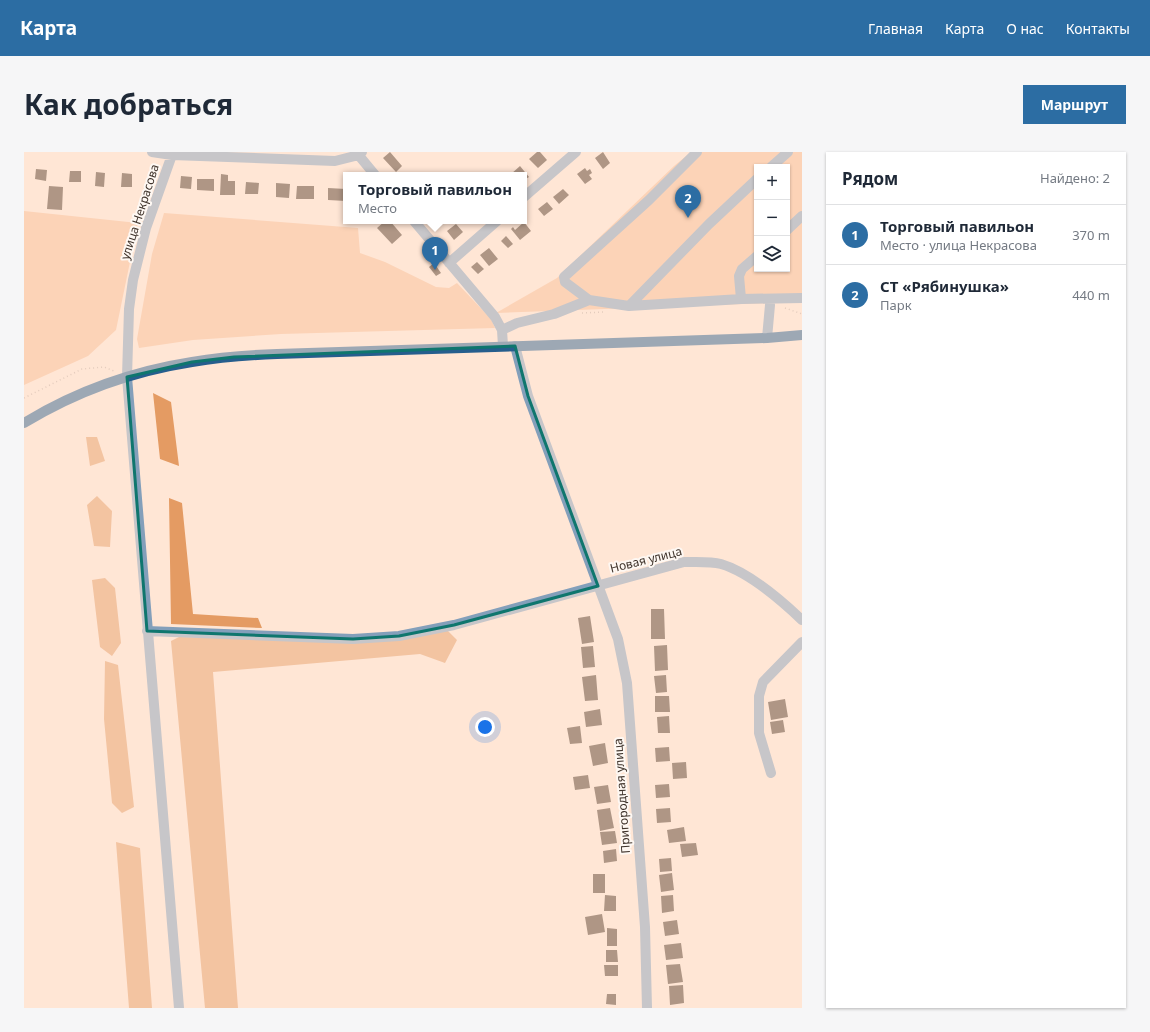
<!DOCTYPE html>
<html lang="ru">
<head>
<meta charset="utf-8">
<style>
	:root { --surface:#fff; --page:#f6f6f7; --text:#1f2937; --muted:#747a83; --line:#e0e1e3; --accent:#2c6da3 }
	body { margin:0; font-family:"Noto Sans",sans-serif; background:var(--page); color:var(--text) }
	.controls { position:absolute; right:12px; top:12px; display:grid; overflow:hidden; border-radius:0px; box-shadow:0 1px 3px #0004 }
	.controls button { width:36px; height:36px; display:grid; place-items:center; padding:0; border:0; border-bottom:1px solid var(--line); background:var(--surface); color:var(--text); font:20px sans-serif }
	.you { position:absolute; left:461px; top:575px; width:14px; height:14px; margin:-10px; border:3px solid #fff; border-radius:50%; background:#1a73e8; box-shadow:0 0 0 6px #1a73e833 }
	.badge { display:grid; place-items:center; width:26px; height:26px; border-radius:50%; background:var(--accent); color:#fff; font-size:13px; font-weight:700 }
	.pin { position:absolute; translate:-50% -33px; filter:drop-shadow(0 1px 2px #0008) }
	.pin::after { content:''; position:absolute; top:21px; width:14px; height:12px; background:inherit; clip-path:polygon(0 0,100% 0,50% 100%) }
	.popup { position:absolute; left:319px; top:20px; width:184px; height:52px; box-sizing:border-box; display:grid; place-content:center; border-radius:0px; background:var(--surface); filter:drop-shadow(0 1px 3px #0005); font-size:13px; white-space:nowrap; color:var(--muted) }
	.popup b { font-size:15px; color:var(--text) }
	.popup::after { content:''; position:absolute; left:50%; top:100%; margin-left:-8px; border:8px solid transparent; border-top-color:var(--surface) }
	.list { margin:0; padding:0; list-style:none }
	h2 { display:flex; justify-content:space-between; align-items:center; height:52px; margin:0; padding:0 16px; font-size:17px }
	h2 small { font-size:13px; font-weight:400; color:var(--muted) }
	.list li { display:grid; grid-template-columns:26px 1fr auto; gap:12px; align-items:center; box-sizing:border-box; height:60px; padding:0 16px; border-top:1px solid var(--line) }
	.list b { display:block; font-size:15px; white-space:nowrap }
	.list p { margin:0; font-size:13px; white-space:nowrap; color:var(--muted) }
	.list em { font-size:13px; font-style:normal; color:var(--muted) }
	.icon { flex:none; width:22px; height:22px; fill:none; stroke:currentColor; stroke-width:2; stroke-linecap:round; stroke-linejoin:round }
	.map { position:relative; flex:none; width:778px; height:856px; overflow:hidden; border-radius:0px }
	header { display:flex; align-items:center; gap:24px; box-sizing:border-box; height:56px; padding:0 20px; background:var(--accent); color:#fff }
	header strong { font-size:19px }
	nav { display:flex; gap:22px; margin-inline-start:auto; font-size:14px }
	.intro { display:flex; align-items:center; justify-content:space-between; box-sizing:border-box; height:96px; padding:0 24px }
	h1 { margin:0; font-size:28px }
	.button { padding:10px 18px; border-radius:0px; background:var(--accent); color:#fff; font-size:14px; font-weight:700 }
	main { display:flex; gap:24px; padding:0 24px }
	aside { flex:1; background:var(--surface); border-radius:0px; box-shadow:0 1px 3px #0004 }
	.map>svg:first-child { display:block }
	.green { fill:#f8bd93; fill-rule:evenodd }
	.forest { fill:#e49b63 }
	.building { fill:#4e3725 }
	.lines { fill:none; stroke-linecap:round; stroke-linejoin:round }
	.path { stroke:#c3aea0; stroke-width:1.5; stroke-dasharray:1 3; stroke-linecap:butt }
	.minor { stroke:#839fba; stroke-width:10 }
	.major { stroke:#265e8d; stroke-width:10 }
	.marked { fill:none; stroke:#0f766e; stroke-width:3; stroke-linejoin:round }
	.labels { text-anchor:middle; stroke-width:4; stroke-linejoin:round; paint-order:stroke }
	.street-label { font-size:12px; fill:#3f332b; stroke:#fef8f3 }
</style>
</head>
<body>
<header>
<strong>Карта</strong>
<nav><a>Главная</a><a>Карта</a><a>О нас</a><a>Контакты</a></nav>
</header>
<div class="intro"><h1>Как добраться</h1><a class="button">Маршрут</a></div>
<main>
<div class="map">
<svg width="778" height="856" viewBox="0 0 778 856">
	<rect width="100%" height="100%" fill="#ffe6d5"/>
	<path class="green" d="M667,0H778V150L472,161L533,126L650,14ZM733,15H763V117H733Z
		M0,59L114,71L92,178L64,204L0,233Z
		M140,61L334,76L336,101L361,110L412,135L425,136L433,131L467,167L471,176L257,182L169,188L115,196L113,187L128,102Z"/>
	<path class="forest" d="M129,241L147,250L155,314L136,307Z
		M62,285H73L81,309L66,314Z
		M73,344L88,359L86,395L70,394L63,353Z
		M145,346L158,351L169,462L234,466L238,476L147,472Z
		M81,426L91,436L97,491L88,504L76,495L68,428Z
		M423,478L433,488L421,511L396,502L189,520L214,856H181L147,489L155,485L351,489Z
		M81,509L94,513L110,655L98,661L88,651L80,567Z
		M92,690L116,696L128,856H105Z"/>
	<path class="building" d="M366,0L378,14L372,20L359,6Z
		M513,0H516L523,8L514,16L505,7Z
		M579,0L586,11L579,17L571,6Z
		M496,14L505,25L500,28V23H489L487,22Z
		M561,16L563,19L566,17L568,21L565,23L568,27L561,32L553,22Z
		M12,17L23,18L22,29L11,27Z
		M46,19H57V30H45Z
		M72,20L81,21L80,35L71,34Z
		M98,21L108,22V35H97Z
		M197,22L204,23V29H211V43H196Z
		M157,24L168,25L167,37L156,36Z
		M173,27H190V39L173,38Z
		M222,30L235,31L234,42H221Z
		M252,31L266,32L265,46L252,45Z
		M25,34L39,35L38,58L23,57Z
		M273,34H290V47H272Z
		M304,36L322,37V49L304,48Z
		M539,37L545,43L535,52L529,45Z
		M523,50L529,57L520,64L514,57Z
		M361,69H366L378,83L368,92L353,76Z
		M500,70L507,79L496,88L487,77L489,75L491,78Z
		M432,72L439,80L430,88L423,79Z
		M482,84L489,92L484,96L477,89Z
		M465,96L474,107L465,114L456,103Z
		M453,110L460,117L454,122L447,115Z
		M410,111L417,121L412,124L405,115Z
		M627,457H640L641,487H627Z
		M566,464L570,490L558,492L554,466Z
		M643,493L644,518L631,519L630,494Z
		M569,494L571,515L559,516L557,495Z
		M572,523L574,548L561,549L558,525Z
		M642,523L643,540L632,541L630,524Z
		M631,544H645L646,560H631Z
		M761,547L764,565L747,568L744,550Z
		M576,557L578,573L562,575L560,560Z
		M645,564L646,581H634L633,565Z
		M759,568L761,580L748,582L746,570Z
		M556,574L558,591L546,592L543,576Z
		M581,591L584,611L569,614L565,594Z
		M645,595L646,609L632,610L631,596Z
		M662,610L663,626L649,627L648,611Z
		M564,623L566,636L551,638L549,625Z
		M645,632L646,645L632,646L631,633Z
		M584,633L587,650L573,652L570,635Z
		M586,656L590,676L576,679L573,658Z
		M646,656L647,670L633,671L632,657Z
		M660,675L662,689L645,691L643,678Z
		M591,679L593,691L578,693L576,680Z
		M672,691L674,703L658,705L656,692Z
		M592,697L593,709L580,711L579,699Z
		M647,706L648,719L636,720L635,707Z
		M648,721L650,738L637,740L635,723Z
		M569,722H581V741H569Z
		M581,743L592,744V759H580Z
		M649,743L650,759L638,761L637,744Z
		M578,762L581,780L564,783L561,765Z
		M653,768L655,782L641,784L639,770Z
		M583,776L593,777V794H583Z
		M657,791L659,806L642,808L640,793Z
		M582,798H593L594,810H582Z
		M656,812L659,830L644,832L642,813Z
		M580,813H594V824H581Z
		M659,833L660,851L646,853L645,834Z
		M583,842H592V853L582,852Z"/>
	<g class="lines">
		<path class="path" d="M761,156L778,162
			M558,161L580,160
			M0,246L58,217L80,215L90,219"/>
		<path class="minor" d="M128,0L148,3L311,9L335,3L338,0
			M149,0L122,76L109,128L105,157L103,225L155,856
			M332,0L351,23
			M747,15L764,0
			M500,45L552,0
			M390,69L471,165L478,178L479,194
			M763,78L778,64
			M425,111L473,69
			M717,147L715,124L718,117L733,104
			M565,148L541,130L540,125L625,48L673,0
			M605,154L685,72L733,27
			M478,178L493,171L530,162L565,148L605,154L717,147L778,146
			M743,186L746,153
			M491,194L504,244L594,487L603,531L621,775L623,856
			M123,479L329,487L375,484L430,473L660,410C671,410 686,409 697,412C724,420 758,449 778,468
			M747,621L735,581V544L739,530L778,490"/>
		<path class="major" d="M0,271C51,240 110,219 168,210C197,205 225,203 253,202L743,186L778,183"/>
	</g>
	<path d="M0 0H778V856H0ZM491,194L504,244L574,434L430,473L375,484L329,487L123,479L103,225L168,210L210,205Z" fill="#ffe6d5" fill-opacity=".55" fill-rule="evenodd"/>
	<path class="marked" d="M491,194L504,244L574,434L430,473L375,484L329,487L123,479L103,225L168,210L210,205Z"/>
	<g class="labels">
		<g class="street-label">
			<text transform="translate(116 60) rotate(-72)" y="4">улица Некрасова</text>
			<text transform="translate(622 408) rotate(-14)" y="4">Новая улица</text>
			<text transform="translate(598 644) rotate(-94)" y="4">Пригородная улица</text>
		</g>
	</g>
</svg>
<div class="controls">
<button>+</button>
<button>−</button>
<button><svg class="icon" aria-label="layers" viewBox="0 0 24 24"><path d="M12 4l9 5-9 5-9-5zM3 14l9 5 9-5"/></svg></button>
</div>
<div class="you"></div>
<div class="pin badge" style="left:411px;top:118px">1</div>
<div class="popup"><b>Торговый павильон</b>Место</div>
<div class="pin badge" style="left:664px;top:66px">2</div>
</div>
<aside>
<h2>Рядом<small>Найдено: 2</small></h2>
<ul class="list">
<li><span class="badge">1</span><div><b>Торговый павильон</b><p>Место · улица Некрасова</p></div><em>370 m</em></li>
<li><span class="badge">2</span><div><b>СТ «Рябинушка»</b><p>Парк</p></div><em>440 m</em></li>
</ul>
</aside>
</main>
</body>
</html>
